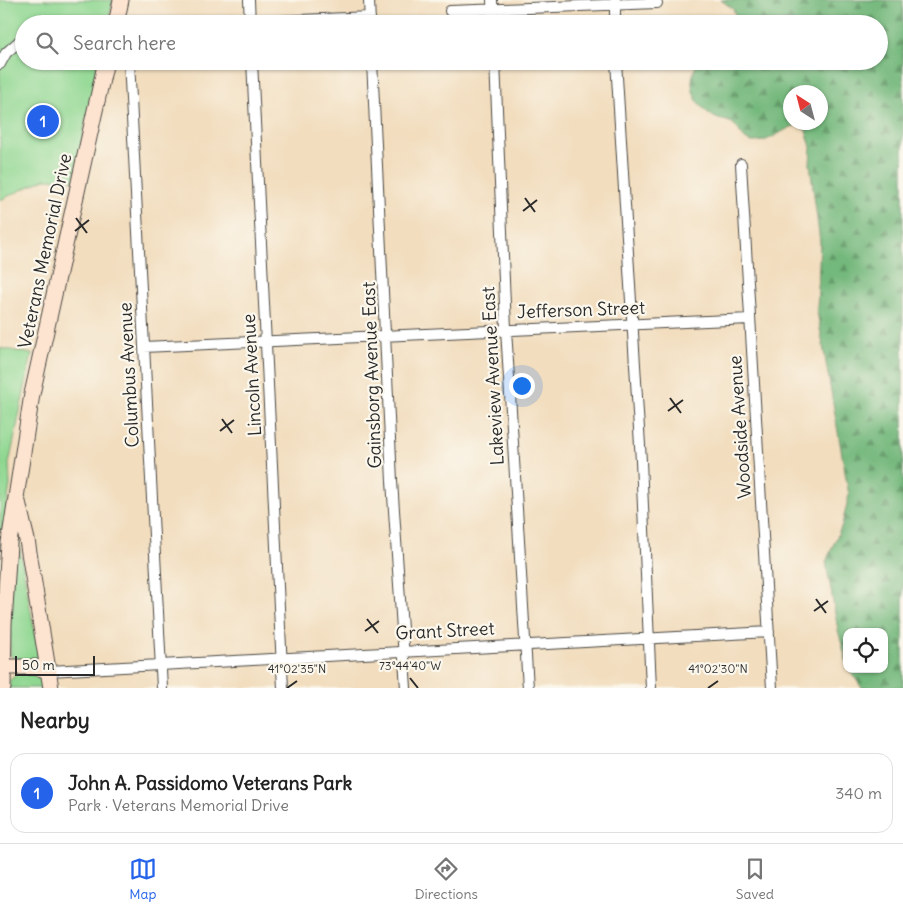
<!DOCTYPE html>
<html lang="en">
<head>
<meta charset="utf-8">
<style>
	:root { --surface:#fff; --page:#f2f2f2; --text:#222; --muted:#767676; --line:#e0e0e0; --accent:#2563eb }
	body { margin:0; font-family:Delius,sans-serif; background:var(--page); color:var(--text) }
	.controls { position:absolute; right:15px; bottom:15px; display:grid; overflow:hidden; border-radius:10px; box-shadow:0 1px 4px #0004 }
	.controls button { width:45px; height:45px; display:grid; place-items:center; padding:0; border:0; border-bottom:1px solid var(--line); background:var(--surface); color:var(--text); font:25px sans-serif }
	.compass { position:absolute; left:783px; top:85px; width:45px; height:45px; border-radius:50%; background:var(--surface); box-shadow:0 1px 4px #0004; rotate:324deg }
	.scale { position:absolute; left:15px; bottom:12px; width:80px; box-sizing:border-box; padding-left:5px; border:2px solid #2b2b2b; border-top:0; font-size:14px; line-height:18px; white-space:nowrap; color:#2b2b2b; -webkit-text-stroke:4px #fbf7ec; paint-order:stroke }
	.you { position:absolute; left:521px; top:385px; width:18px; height:18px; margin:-12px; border:4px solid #fff; border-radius:50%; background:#1a73e8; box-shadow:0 0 0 8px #1a73e833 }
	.badge { display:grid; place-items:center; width:32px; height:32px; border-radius:50%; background:var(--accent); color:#fff; font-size:16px; font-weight:700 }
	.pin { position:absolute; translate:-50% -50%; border:2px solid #fff; box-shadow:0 1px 5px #0006 }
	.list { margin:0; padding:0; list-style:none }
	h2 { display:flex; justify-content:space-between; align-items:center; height:65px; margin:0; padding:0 20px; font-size:21px }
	h2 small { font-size:16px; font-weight:400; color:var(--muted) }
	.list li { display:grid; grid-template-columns:32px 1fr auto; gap:15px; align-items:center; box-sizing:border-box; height:80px; margin:0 10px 10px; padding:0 10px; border:1px solid var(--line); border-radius:15px }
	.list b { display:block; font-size:19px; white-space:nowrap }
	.list p { margin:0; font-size:16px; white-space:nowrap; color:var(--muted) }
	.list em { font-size:16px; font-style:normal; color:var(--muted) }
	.icon { flex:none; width:28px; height:28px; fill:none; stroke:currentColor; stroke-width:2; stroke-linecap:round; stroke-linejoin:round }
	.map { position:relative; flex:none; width:903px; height:688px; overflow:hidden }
	.search { position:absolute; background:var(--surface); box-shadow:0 1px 4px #0004; left:15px; right:15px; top:15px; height:55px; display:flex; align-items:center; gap:12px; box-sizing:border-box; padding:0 18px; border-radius:28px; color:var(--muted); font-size:19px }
	.sheet { height:155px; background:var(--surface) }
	nav { display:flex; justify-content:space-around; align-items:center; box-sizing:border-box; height:70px; border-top:1px solid var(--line); background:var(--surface); font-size:14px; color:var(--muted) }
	nav a { display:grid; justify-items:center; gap:2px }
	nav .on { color:var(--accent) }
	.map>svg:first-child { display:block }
	.green { fill:#8fd791; stroke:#5d815e }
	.forest { fill:url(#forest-firs); stroke:#4f7253; fill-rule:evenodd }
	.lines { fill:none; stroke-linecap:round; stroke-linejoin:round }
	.street-casing { stroke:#494641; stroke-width:12 }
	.secondary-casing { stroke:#494641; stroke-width:17 }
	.street { stroke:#fff; stroke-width:10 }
	.secondary { stroke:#fde4d0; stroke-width:15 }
	.ticks { fill:none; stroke:#2b2b2b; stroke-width:2 }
	.labels { text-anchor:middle; stroke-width:4.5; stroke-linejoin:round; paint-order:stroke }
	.street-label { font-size:18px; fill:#2b2b2b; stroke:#fbf7ec }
	.ticks-label { font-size:12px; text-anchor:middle; fill:#2b2b2b; stroke:#fbf7ec; stroke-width:4.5; stroke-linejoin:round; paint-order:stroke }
</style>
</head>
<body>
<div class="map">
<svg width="903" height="688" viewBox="0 0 903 688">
	<defs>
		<pattern id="forest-firs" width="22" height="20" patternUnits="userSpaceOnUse" patternTransform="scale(1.25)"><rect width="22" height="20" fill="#73b87b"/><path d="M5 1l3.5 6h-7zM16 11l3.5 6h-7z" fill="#5f9665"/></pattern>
	</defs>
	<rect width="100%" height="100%" fill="#fbf7ec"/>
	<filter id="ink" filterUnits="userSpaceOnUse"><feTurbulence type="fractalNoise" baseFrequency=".02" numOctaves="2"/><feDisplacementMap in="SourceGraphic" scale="10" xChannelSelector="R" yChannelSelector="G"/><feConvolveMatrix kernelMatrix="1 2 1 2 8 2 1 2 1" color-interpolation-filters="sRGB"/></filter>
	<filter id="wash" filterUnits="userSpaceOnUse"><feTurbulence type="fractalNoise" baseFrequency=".0096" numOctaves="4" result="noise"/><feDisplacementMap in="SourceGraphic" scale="20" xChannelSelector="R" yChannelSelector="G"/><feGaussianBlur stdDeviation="1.12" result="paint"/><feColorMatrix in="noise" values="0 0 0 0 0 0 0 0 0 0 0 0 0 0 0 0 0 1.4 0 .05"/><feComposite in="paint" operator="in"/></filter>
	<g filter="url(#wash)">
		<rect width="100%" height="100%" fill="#f2ddbe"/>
		<path class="green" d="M0,0H113L108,24H24V61H98L74,180L45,179L0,200Z
			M0,348L32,354L9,464L10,485L0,549Z
			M18,539L39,657L35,661H18L10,655V605L15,540Z
			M18,673L39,676L43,681V688H9L10,680Z"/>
		<path class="forest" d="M721,0H903V688H862L849,669H884V632H847V663L838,630L826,562L842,525L849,495L817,311L820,242L810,164L811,147L806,130L797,125C782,129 771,142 755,142C742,143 741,129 732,123C727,120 719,120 714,117C693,104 685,82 699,61H879V24H739L733,9ZM790,92H820V122H790Z"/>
	</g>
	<g filter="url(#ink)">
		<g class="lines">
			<defs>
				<path id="street" d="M249,0L250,24
					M369,0L370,24
					M492,0L493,24
					M615,0V24
					M450,11L657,3
					M65,24H79
					M208,24L370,17
					M129,61L162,688
					M252,61L283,688
					M372,61L392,481L406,688
					M495,61L506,329L528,688
					M616,61L641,461L651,688
					M0,64L6,53L24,37
					M741,164L772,688
					M144,347L750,319
					M49,671L769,632"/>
				<path id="secondary" d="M116,24L121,0
					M18,502L27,540L51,688
					M4,667H35L49,671
					M3,688L4,624L9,543L32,394L106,61"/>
			</defs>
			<use href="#street" class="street-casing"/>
			<use href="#secondary" class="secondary-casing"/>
			<use href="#street" class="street"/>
			<use href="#secondary" class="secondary"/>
		</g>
	</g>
	<path class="ticks" d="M525,198L535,212M523,211L537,200M76,218L87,233M75,231L89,220M670,398L681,413M668,411L683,400M222,419L232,433M220,431L234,420M816,599L826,613M814,611L828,601M367,619L378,633M365,631L379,621M410,678L418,688M287,688L297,681M708,688L718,681"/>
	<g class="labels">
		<g class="street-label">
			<text transform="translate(45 251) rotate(-78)" y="6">Veterans Memorial Drive</text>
			<text transform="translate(581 310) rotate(-2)" y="6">Jefferson Street</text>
			<text transform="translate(129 375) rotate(-93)" y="6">Columbus Avenue</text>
			<text transform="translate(252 375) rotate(-93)" y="6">Lincoln Avenue</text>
			<text transform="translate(372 375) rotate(-92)" y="6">Gainsborg Avenue East</text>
			<text transform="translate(493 376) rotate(-93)" y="6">Lakeview Avenue East</text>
			<text transform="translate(740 427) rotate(-94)" y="6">Woodside Avenue</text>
			<text transform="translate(445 631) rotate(-3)" y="6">Grant Street</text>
		</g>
	</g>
	<g class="ticks-label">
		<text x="410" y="670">73°44'40"W</text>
		<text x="297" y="673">41°02'35"N</text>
		<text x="718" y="673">41°02'30"N</text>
	</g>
</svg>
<div class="controls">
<button><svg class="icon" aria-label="locate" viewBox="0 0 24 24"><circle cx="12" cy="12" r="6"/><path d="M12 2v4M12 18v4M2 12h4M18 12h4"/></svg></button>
</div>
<svg class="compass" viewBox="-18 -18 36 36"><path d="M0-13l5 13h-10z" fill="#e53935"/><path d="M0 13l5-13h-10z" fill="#767676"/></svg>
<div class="scale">50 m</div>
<div class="you"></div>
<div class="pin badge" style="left:43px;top:121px">1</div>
<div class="search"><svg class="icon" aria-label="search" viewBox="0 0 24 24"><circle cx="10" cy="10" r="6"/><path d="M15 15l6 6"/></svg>Search here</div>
</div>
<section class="sheet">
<h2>Nearby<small></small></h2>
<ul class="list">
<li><span class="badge">1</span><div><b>John A. Passidomo Veterans Park</b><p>Park · Veterans Memorial Drive</p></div><em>340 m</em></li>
</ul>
</section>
<nav>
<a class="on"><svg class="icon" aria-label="map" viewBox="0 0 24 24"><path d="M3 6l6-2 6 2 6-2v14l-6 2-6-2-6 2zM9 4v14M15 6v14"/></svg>Map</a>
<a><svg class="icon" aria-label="directions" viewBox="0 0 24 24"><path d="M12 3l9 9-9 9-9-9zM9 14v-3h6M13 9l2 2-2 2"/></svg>Directions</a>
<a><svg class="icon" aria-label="saved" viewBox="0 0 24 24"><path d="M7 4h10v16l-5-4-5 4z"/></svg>Saved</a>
</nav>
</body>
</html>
